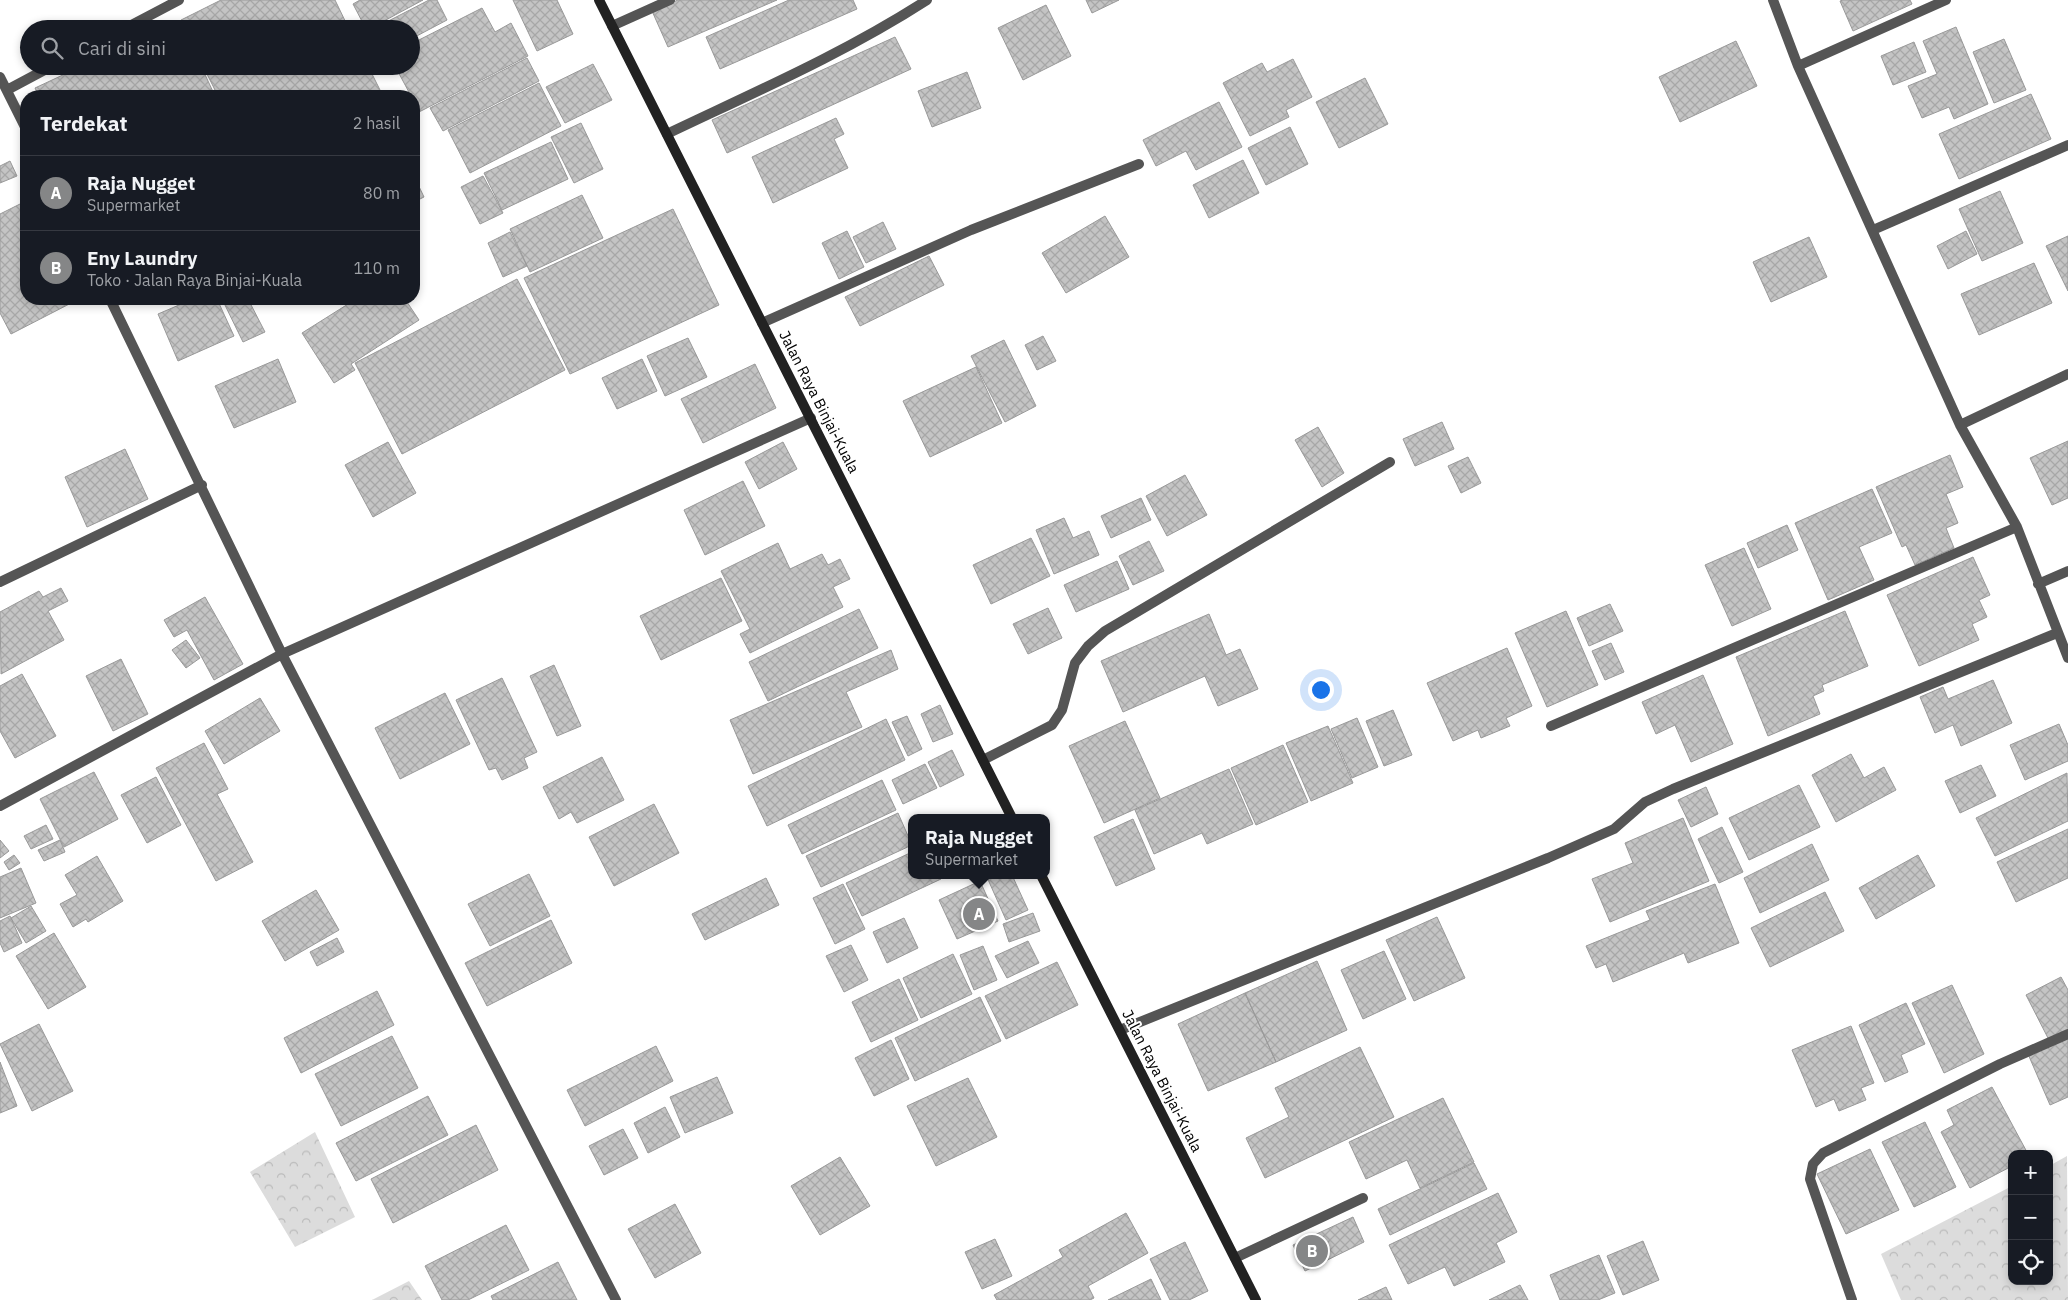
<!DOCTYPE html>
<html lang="id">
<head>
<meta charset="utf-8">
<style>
	:root { --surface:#171b24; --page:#20242c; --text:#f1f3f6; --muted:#9ea1a6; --line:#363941; --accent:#858687 }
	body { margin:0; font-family:"IBM Plex Sans",sans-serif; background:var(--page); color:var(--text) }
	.controls { position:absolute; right:15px; bottom:15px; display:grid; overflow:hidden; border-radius:10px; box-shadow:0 2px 8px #0003 }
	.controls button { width:45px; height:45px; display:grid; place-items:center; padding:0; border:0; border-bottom:1px solid var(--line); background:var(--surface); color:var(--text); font:25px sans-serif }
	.you { position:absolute; left:1320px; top:689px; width:18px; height:18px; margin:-12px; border:4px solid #fff; border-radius:50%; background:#1a73e8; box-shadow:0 0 0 8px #1a73e833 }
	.badge { display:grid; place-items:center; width:32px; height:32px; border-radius:50%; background:var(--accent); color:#fff; font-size:16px; font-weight:700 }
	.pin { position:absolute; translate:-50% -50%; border:2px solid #fff; box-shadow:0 1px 5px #0006 }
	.popup { position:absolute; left:908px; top:814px; width:142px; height:65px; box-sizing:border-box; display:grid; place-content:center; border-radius:10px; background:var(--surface); filter:drop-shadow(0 1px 4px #0005); font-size:16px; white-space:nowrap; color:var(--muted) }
	.popup b { font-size:19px; color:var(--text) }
	.popup::after { content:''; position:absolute; left:50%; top:100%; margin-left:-10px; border:10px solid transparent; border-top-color:var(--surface) }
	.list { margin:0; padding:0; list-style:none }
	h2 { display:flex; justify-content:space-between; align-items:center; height:65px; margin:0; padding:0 20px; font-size:21px }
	h2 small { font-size:16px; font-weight:400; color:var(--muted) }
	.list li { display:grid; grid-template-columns:32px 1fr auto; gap:15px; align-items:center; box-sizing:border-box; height:75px; padding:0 20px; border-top:1px solid var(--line) }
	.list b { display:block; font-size:19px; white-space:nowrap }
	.list p { margin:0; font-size:16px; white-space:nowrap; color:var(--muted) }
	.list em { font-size:16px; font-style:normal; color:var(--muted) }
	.icon { flex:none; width:28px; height:28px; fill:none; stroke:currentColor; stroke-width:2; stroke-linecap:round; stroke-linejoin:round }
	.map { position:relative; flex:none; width:2068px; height:1300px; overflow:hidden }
	.search { position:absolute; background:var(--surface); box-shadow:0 2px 8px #0003; left:20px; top:20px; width:400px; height:55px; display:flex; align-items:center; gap:12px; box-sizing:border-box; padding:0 18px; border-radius:28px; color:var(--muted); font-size:19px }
	.panel { position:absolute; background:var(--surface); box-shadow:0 2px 8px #0003; left:20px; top:90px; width:400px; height:215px; border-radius:20px }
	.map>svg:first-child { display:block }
	.forest { fill:url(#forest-crowns) }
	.building { fill:url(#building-cross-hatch); stroke:#999 }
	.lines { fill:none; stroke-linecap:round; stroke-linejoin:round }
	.minor { stroke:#555; stroke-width:10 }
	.secondary { stroke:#222; stroke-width:10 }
	.labels { text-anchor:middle; stroke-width:4; stroke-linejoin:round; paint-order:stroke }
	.street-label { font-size:15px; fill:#000; stroke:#fff }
</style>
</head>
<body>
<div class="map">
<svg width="2068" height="1300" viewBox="0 0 2068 1300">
	<defs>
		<pattern id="forest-crowns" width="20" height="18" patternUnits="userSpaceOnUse" patternTransform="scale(1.25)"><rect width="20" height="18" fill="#dcdcdc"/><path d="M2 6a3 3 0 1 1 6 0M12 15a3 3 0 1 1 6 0" fill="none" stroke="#bbb"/></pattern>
		<pattern id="building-cross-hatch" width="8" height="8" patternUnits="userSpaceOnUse" patternTransform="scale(1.25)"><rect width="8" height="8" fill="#c4c4c4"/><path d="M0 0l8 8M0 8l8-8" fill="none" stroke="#a7a7a7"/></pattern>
	</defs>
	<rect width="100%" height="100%" fill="#fff"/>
	<path class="forest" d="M315,1132L355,1217L295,1247L250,1172Z
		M2067,1156L2068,1300H1901L1881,1254L2012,1186V1281H2049V1166Z
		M409,1281L422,1300H372Z"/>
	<path class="building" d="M221,0H335L349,29H185L181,20Z
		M360,0H423L369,29H366L353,4Z
		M429,0H437L447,20L411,39V29H373Z
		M513,0H557L573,34L537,51Z
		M678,0H777L668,47L652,11Z
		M789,0H853L857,9L720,69L706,37Z
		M1086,0H1119L1092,13Z
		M1843,0H1910L1912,4L1853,31L1840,1Z
		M1046,5L1071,56L1023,80L998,28Z
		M482,8L495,32L511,23L528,56L419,112L414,102V96H411L395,66H411V44Z
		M179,21L183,29H163Z
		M1956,27L1988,104L1954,119L1949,107L1922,118L1908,86L1937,74L1923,41Z
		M895,37L911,69L727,153L712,120Z
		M2004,39L2026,90L1994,103L1973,52Z
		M1736,41L1757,86L1680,122L1659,77Z
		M1914,42L1926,72L1893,85L1881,56Z
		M527,58L539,81L443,131L430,108Z
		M1293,59L1312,97L1286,110L1289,117L1250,136L1223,83L1262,63L1267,72Z
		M593,64L612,100L565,123L546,87Z
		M82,66H201L215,96H39L35,88Z
		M203,66H368L383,96H218Z
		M967,72L981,108L932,127L918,91Z
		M1365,78L1388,124L1339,148L1316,102Z
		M539,83L561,126L470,173L448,130Z
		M2031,94L2051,139L1959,179L1939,134Z
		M1219,102L1242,147L1196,170L1186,151L1156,166L1143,140Z
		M836,118L844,134L834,139L848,168L773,203L752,157Z
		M581,123L603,169L574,183L551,137Z
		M1290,127L1308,164L1266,185L1248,148Z
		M551,142L568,179L502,210L484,173Z
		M1243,160L1259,193L1209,218L1193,185Z
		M10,161L17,176L0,183V166Z
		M414,176L424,197L414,202Z
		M483,176L503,213L480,224L461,187Z
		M2000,191L2023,243L1982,261L1959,209Z
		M582,195L603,238L530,272L510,229Z
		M26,201V299H79L11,334L0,313V214Z
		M673,209L719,305L570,374L524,278Z
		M1105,216L1129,257L1066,293L1042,253Z
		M883,222L896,249L866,263L853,237Z
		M847,231L864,267L839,279L822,243Z
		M1966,231L1977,254L1948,269L1937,246Z
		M510,232L527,266L503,277L488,243Z
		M2068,236V291L2046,246Z
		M1809,237L1827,277L1771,302L1753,262Z
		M929,256L944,285L860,326L845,297Z
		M2034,263L2052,303L1979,335L1961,294Z
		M517,279L565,370L402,454L355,363Z
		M193,299H217L234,336L178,361L158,314Z
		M222,299H248L265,332L243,342Z
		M356,299H405L419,320L351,364L355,370L334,383L302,333Z
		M1043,336L1056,361L1037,370L1025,345Z
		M688,338L707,377L665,396L647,356Z
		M1004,340L1036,406L1005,422L971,356Z
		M278,359L296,402L234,428L215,386Z
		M642,359L657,391L617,409L602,378Z
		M755,364L776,408L703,443L681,399Z
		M976,367L1002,423L930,457L903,401Z
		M1442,422L1454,449L1415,466L1403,439Z
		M1318,427L1344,473L1322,487L1295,440Z
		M2068,441V498L2052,505L2030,458Z
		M388,442L416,493L373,517L345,465Z
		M783,442L797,469L759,489L745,462Z
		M125,449L148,499L87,527L65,477Z
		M1950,455L1963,487L1946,494L1958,523L1946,528L1954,548L1915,565L1906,545L1902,547L1876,487Z
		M1468,457L1481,483L1461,493L1448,466Z
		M1185,475L1207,515L1167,536L1146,496Z
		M743,481L765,526L705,555L684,510Z
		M1872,489L1892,533L1859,547L1874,580L1828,600L1795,523Z
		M1141,498L1151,520L1111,538L1101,516Z
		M1064,518L1073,538L1089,531L1099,555L1054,574L1036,530Z
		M1787,525L1798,550L1758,568L1747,543Z
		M1031,538L1050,576L991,604L973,565Z
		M1149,541L1164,571L1133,585L1119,556Z
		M778,543L790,569L822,554L828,565L840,559L850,579L833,587L843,607L750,653L740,634L750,629L721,571Z
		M1744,548L1771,609L1732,626L1705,565Z
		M1973,557L1990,595L1979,600L1987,617L1972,624L1979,640L1919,666L1887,595Z
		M1117,561L1129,589L1076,612L1064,585Z
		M721,578L742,621L661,660L640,616Z
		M61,588L68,601L48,611L64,640L1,674L0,612L39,591L43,597Z
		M205,597L243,664L214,680L187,630L174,637L164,620Z
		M1610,604L1623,631L1589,646L1577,618Z
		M1048,608L1062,638L1028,654L1013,624Z
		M859,609L878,648L768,701L749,662Z
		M1566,611L1598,685L1547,707L1515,633Z
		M1845,611L1868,666L1822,685L1824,691L1813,696L1820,714L1768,736L1736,657Z
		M1209,614L1226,655L1240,649L1258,689L1218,706L1205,676L1123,712L1101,661Z
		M186,640L200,658L186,668L172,650Z
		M1611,643L1624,672L1605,680L1592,651Z
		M1507,648L1532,706L1506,718L1510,726L1481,738L1478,730L1453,741L1427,683Z
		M891,650L898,669L846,692L862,727L753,774L730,720Z
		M121,659L148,714L113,731L86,676Z
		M554,665L581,726L557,736L530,676Z
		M22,674L56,736L15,758L0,731V686Z
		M1703,675L1733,744L1691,762L1675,725L1656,734L1642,702Z
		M502,678L537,752L524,758L528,768L502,780L496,768L489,770L456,700Z
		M1993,680L2012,723L1961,746L1953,725L1935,733L1920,697L1943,687L1948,699Z
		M445,693L470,744L400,779L375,728Z
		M260,698L280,731L224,764L205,731Z
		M940,705L953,734L933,742L921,714Z
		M1393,710L1412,755L1384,766L1366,721Z
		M907,716L922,749L908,756L892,722Z
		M1357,718L1378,767L1352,778L1331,729Z
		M886,719L905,760L767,826L748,786Z
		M1125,721L1160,798L1104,823L1069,746Z
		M2059,724L2068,745V761L2025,780L2010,745Z
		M1328,726L1353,783L1311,801L1286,743Z
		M204,743L228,789L217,794L253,862L216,881L156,768Z
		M1283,745L1308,802L1256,825L1231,768Z
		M952,750L964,775L940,787L928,762Z
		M1851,754L1864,778L1884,767L1896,790L1836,822L1812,775Z
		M602,757L624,800L577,823L571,812L559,819L543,787Z
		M925,764L937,788L903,804L892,780Z
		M1981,765L1996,796L1960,813L1945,781Z
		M1229,769L1253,824L1207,844L1202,833L1154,854L1135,810Z
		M94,772L118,819L64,847L40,799Z
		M2067,773L2068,821L1995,856L1976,818Z
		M156,777L181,825L147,843L121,795Z
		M882,780L896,810L802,854L788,825Z
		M1799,785L1820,827L1749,860L1729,818Z
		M1706,787L1718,814L1691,827L1678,800Z
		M654,804L679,853L614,886L589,837Z
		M898,813L912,845L821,887L806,856Z
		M1683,818L1709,881L1610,922L1592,879L1633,863L1625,843Z
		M1133,819L1155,869L1116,886L1094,837Z
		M46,825L53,839L31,849L24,836Z
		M1722,827L1743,872L1719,883L1698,839Z
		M2068,829V878L2016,902L1997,862Z
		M0,840L9,851L0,858Z
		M60,840L65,852L44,861L38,850Z
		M1812,844L1829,880L1760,913L1744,878Z
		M912,852V875H939L941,879L862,916L846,883Z
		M14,855L20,863L9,870L4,862Z
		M1918,855L1935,886L1876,919L1859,888Z
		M97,856L123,901L88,922L86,919L73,927L60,904L77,895L65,875Z
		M21,868L36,903L0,918V877Z
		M529,874L550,916L490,946L468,904Z
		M986,875H1012L1028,910L1006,920Z
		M766,878L779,905L705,940L692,914Z
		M980,881L998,921L957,939L939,900Z
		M843,884L865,929L835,944L813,898Z
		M1715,884L1739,943L1688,963L1684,953L1613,982L1606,964L1596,968L1586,946L1650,920L1646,911Z
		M316,890L339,930L285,961L262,921Z
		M1825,892L1844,931L1770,967L1751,928Z
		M31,906L46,931L26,943L11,918Z
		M1033,913L1040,931L1009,942L1003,924Z
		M10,916L22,943L4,952L0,943V921Z
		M1437,917L1465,978L1414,1001L1386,940Z
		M904,918L918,948L887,963L873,932Z
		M551,920L572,963L487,1006L465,963Z
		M54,933L86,987L48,1009L16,956Z
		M337,938L344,952L317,966L310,952Z
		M1028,941L1039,963L1007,978L995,956Z
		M851,945L868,980L844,992L826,956Z
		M983,946L997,980L974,990L960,955Z
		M1384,951L1406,999L1363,1019L1341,970Z
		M953,954L972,994L921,1018L903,978Z
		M1317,961L1347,1030L1276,1062L1245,993Z
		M1057,962L1078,1005L1006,1039L985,996Z
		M2061,977L2068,990V1030L2049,1040L2026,995Z
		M899,979L918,1020L871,1042L852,1002Z
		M1952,985L1984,1054L1944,1073L1912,1003Z
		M377,991L394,1025L301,1073L284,1038Z
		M1245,993L1276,1062L1208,1091L1178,1024Z
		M980,997L1001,1041L915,1081L895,1038Z
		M1906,1003L1925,1044L1901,1055L1908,1072L1885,1082L1859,1025Z
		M39,1024L73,1091L32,1111L0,1044Z
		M1851,1026L1874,1083L1861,1088L1866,1100L1839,1111L1834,1099L1816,1107L1792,1050Z
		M392,1036L418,1088L341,1126L315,1074Z
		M2068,1037V1097L2050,1105L2028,1054Z
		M891,1040L909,1079L874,1096L855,1058Z
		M656,1046L673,1081L585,1126L567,1090Z
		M1360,1047L1394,1117L1265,1178L1246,1138L1289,1117L1275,1088Z
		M0,1062L17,1106L0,1113Z
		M717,1077L733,1113L685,1133L670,1097Z
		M968,1078L997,1137L936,1166L907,1106Z
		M1992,1087L2028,1154H2012V1166L1970,1188L1941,1132L1954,1125L1947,1110Z
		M428,1096L448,1135L356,1181L336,1143Z
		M1443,1098L1474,1162L1420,1188L1407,1160L1366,1179L1349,1142Z
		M665,1107L680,1137L648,1153L634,1123Z
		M1925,1122L1956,1187L1914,1207L1882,1142Z
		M476,1125L498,1170L393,1223L371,1179Z
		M623,1129L638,1158L604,1175L589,1146Z
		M1870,1149L1899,1210L1846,1234L1817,1174Z
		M840,1157L870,1206L820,1235L791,1186Z
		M1474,1163L1487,1189L1390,1235L1378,1209Z
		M1498,1193L1517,1232L1496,1243L1505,1262L1454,1286L1445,1267L1408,1284L1389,1245Z
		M675,1204L701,1253L655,1278L628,1229Z
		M1126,1213L1148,1253L1088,1286L1094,1298L1090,1300H997L994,1295L1063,1257L1059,1250Z
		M1353,1217L1364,1242L1305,1271L1293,1245Z
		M506,1225L529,1270L468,1300H442L425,1266Z
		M995,1239L1012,1276L982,1289L965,1252Z
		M1643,1241L1659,1280L1623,1295L1607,1256Z
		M1185,1242L1208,1291L1189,1300H1170L1150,1259Z
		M1599,1255L1615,1293L1598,1300H1560L1550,1275Z
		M558,1262L577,1300H493L491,1296Z
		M1151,1279L1161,1300H1108Z
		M1520,1285L1528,1300H1489Z
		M1386,1287L1392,1300H1358Z"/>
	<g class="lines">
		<path class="minor" d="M1773,0L1798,66L1960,425L2017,527L2068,658
			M612,26L670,0
			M124,29L179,0
			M1798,66L1946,0
			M0,77L26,129
			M7,90L52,66
			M667,134C755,92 845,53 927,0
			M1873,230L2068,145
			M110,299L282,654L616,1300
			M762,323L971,230L1139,164
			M1960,425L2068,374
			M0,582L202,485
			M2038,584L2068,571
			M1551,726L2017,527
			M983,760L1052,725L1062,710L1075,663L1088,646L1105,631L1390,462
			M0,806L282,654L811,418
			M1120,1030L1548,858L1614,829L1645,802L1673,789L2057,633
			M1235,1258L1363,1198
			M1852,1300L1810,1179L1813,1164L1823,1153L2000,1064L2068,1034"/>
		<path class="secondary" d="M599,0L1012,818
			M1041,875L1256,1300"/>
	</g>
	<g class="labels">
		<g class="street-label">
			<text transform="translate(819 402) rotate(63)" y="5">Jalan Raya Binjai-Kuala</text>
			<text transform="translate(1162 1081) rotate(63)" y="5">Jalan Raya Binjai-Kuala</text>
		</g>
	</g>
</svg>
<div class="controls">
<button>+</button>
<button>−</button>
<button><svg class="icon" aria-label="locate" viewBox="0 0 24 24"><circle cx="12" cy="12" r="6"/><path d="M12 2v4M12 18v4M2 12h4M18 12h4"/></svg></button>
</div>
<div class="you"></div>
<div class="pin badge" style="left:979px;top:914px">A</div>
<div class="popup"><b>Raja Nugget</b>Supermarket</div>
<div class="pin badge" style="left:1312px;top:1251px">B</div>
<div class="search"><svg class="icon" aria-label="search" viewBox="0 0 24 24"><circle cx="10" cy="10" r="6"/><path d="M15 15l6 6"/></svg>Cari di sini</div>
<section class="panel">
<h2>Terdekat<small>2 hasil</small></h2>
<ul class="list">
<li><span class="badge">A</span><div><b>Raja Nugget</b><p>Supermarket</p></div><em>80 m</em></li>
<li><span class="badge">B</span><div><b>Eny Laundry</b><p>Toko · Jalan Raya Binjai-Kuala</p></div><em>110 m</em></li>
</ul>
</section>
</div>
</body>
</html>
